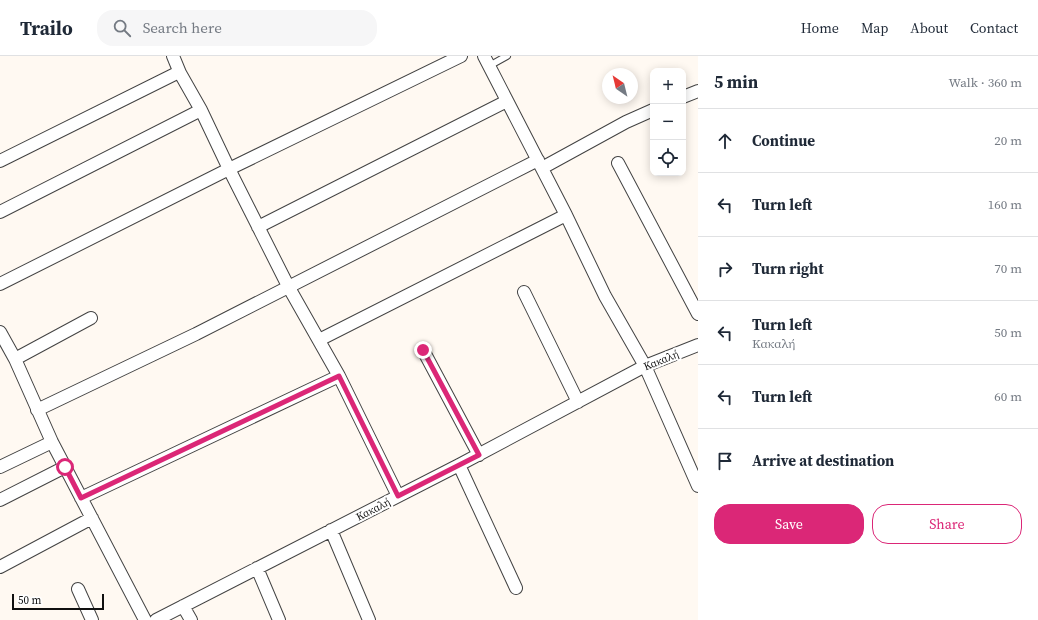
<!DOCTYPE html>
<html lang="en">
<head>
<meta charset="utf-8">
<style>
	:root { --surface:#fff; --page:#f6f6f7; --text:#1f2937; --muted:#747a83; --line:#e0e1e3; --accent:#db2777 }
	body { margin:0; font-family:"Source Serif 4",serif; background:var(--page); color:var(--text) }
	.controls { position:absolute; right:12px; top:12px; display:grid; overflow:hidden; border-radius:8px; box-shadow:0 2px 10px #0003 }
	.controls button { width:36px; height:36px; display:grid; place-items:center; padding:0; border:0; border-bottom:1px solid var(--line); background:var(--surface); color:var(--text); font:20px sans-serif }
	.compass { position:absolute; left:602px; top:12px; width:36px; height:36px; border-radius:50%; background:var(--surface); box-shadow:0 2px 10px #0003; rotate:325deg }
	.scale { position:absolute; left:12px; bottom:10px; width:92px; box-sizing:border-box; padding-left:4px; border:2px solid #101010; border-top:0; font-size:11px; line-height:14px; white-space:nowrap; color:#101010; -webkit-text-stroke:3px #fff; paint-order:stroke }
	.stop { position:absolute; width:12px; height:12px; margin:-9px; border:3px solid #db2777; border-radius:50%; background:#fff }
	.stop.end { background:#db2777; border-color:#fff; box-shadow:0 1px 4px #0008 }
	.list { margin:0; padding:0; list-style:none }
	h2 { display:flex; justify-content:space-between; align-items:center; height:52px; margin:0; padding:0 16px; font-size:17px }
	h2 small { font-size:13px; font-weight:400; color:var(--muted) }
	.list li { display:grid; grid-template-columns:26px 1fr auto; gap:12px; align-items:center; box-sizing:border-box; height:64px; padding:0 16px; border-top:1px solid var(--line) }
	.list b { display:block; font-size:15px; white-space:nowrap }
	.list p { margin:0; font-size:13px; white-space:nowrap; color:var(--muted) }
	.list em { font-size:13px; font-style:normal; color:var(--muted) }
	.actions { display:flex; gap:8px; padding:12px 16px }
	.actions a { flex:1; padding:9px 0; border:1px solid var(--accent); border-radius:16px; text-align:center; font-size:14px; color:var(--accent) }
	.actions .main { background:var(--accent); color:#fff }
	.icon { flex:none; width:22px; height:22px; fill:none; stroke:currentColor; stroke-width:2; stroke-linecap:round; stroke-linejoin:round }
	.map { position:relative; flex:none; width:698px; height:564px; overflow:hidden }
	header { display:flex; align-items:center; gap:24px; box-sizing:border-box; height:56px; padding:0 20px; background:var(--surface); border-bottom:1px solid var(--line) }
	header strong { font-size:19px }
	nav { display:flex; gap:22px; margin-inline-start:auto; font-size:14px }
	.search { width:280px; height:36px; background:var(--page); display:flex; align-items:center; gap:10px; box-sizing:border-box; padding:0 14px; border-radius:16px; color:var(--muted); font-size:15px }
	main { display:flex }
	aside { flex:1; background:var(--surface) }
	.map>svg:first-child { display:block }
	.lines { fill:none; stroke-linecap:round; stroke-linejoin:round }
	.lane-casing { stroke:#434343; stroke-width:8 }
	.street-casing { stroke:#434343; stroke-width:14 }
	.lane { stroke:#fff; stroke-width:6 }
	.street { stroke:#fff; stroke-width:12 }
	.route { stroke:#db2777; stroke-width:5 }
	.labels { text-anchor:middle; stroke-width:4; stroke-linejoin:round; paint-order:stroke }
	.street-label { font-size:11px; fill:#101010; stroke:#fff }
</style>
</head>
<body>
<header>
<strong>Trailo</strong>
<div class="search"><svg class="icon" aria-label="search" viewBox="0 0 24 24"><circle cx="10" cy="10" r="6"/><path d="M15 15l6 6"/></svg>Search here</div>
<nav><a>Home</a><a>Map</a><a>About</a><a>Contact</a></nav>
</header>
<main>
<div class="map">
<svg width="698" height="564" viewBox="0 0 698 564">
	<rect width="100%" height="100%" fill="#fff9f2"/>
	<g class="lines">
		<defs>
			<path id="lane" d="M489,10L507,0"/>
			<path id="street" d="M173,0L180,17L201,54L229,113L288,230L339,320L398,440
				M484,0L566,159L605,240L645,310L698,430
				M683,41L698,35
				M0,105L177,17H180
				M618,107L698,258
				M542,112L626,66L653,54
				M0,156L201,54
				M258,171L507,45
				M0,228L229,113L461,0
				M524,236L578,346
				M0,276L15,303L52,386L145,564
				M319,284L566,159
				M423,294L479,399
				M15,303L91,262
				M37,354L196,278L538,104
				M459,409L516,532
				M0,411L52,386
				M81,442L339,320
				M0,444L65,411
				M331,474L369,564
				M0,511L92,462
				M257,512L279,564
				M78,533L92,564
				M183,550L191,564
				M156,564L459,409L645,310L698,289"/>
		</defs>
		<use href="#lane" class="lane-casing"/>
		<use href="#street" class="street-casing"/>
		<use href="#lane" class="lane"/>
		<use href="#street" class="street"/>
	</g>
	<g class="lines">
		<path class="route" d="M65,411L81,442L339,320L398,440L479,399L423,294"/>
	</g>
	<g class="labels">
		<g class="street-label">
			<text transform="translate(661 304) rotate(-22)" y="4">Κακαλή</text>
			<text transform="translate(373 453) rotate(-27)" y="4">Κακαλή</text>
		</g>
	</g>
</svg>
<div class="controls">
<button>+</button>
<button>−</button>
<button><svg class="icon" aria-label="locate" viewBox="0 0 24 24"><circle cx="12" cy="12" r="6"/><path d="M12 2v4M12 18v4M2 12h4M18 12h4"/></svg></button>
</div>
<svg class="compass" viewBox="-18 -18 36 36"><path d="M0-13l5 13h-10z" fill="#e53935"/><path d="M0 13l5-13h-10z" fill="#747a83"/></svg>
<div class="scale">50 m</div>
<div class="stop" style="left:65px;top:411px"></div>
<div class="stop end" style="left:423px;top:294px"></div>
</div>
<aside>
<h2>5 min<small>Walk · 360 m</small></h2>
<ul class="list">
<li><svg class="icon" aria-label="ahead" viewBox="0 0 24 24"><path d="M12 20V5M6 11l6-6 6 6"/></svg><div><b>Continue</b></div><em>20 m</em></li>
<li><svg class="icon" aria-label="left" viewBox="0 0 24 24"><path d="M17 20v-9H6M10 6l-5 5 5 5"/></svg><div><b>Turn left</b></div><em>160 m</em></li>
<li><svg class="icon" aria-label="right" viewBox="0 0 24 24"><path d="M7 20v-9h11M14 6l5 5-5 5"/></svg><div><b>Turn right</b></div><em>70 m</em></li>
<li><svg class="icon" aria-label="left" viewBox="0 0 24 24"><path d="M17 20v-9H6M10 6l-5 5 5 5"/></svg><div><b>Turn left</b><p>Κακαλή</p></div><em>50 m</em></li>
<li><svg class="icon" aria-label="left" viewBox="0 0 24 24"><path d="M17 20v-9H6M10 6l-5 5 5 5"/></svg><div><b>Turn left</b></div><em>60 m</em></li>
<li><svg class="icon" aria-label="arrive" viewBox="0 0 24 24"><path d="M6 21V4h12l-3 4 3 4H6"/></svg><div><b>Arrive at destination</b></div></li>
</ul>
<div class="actions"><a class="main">Save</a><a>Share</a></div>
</aside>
</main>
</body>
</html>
